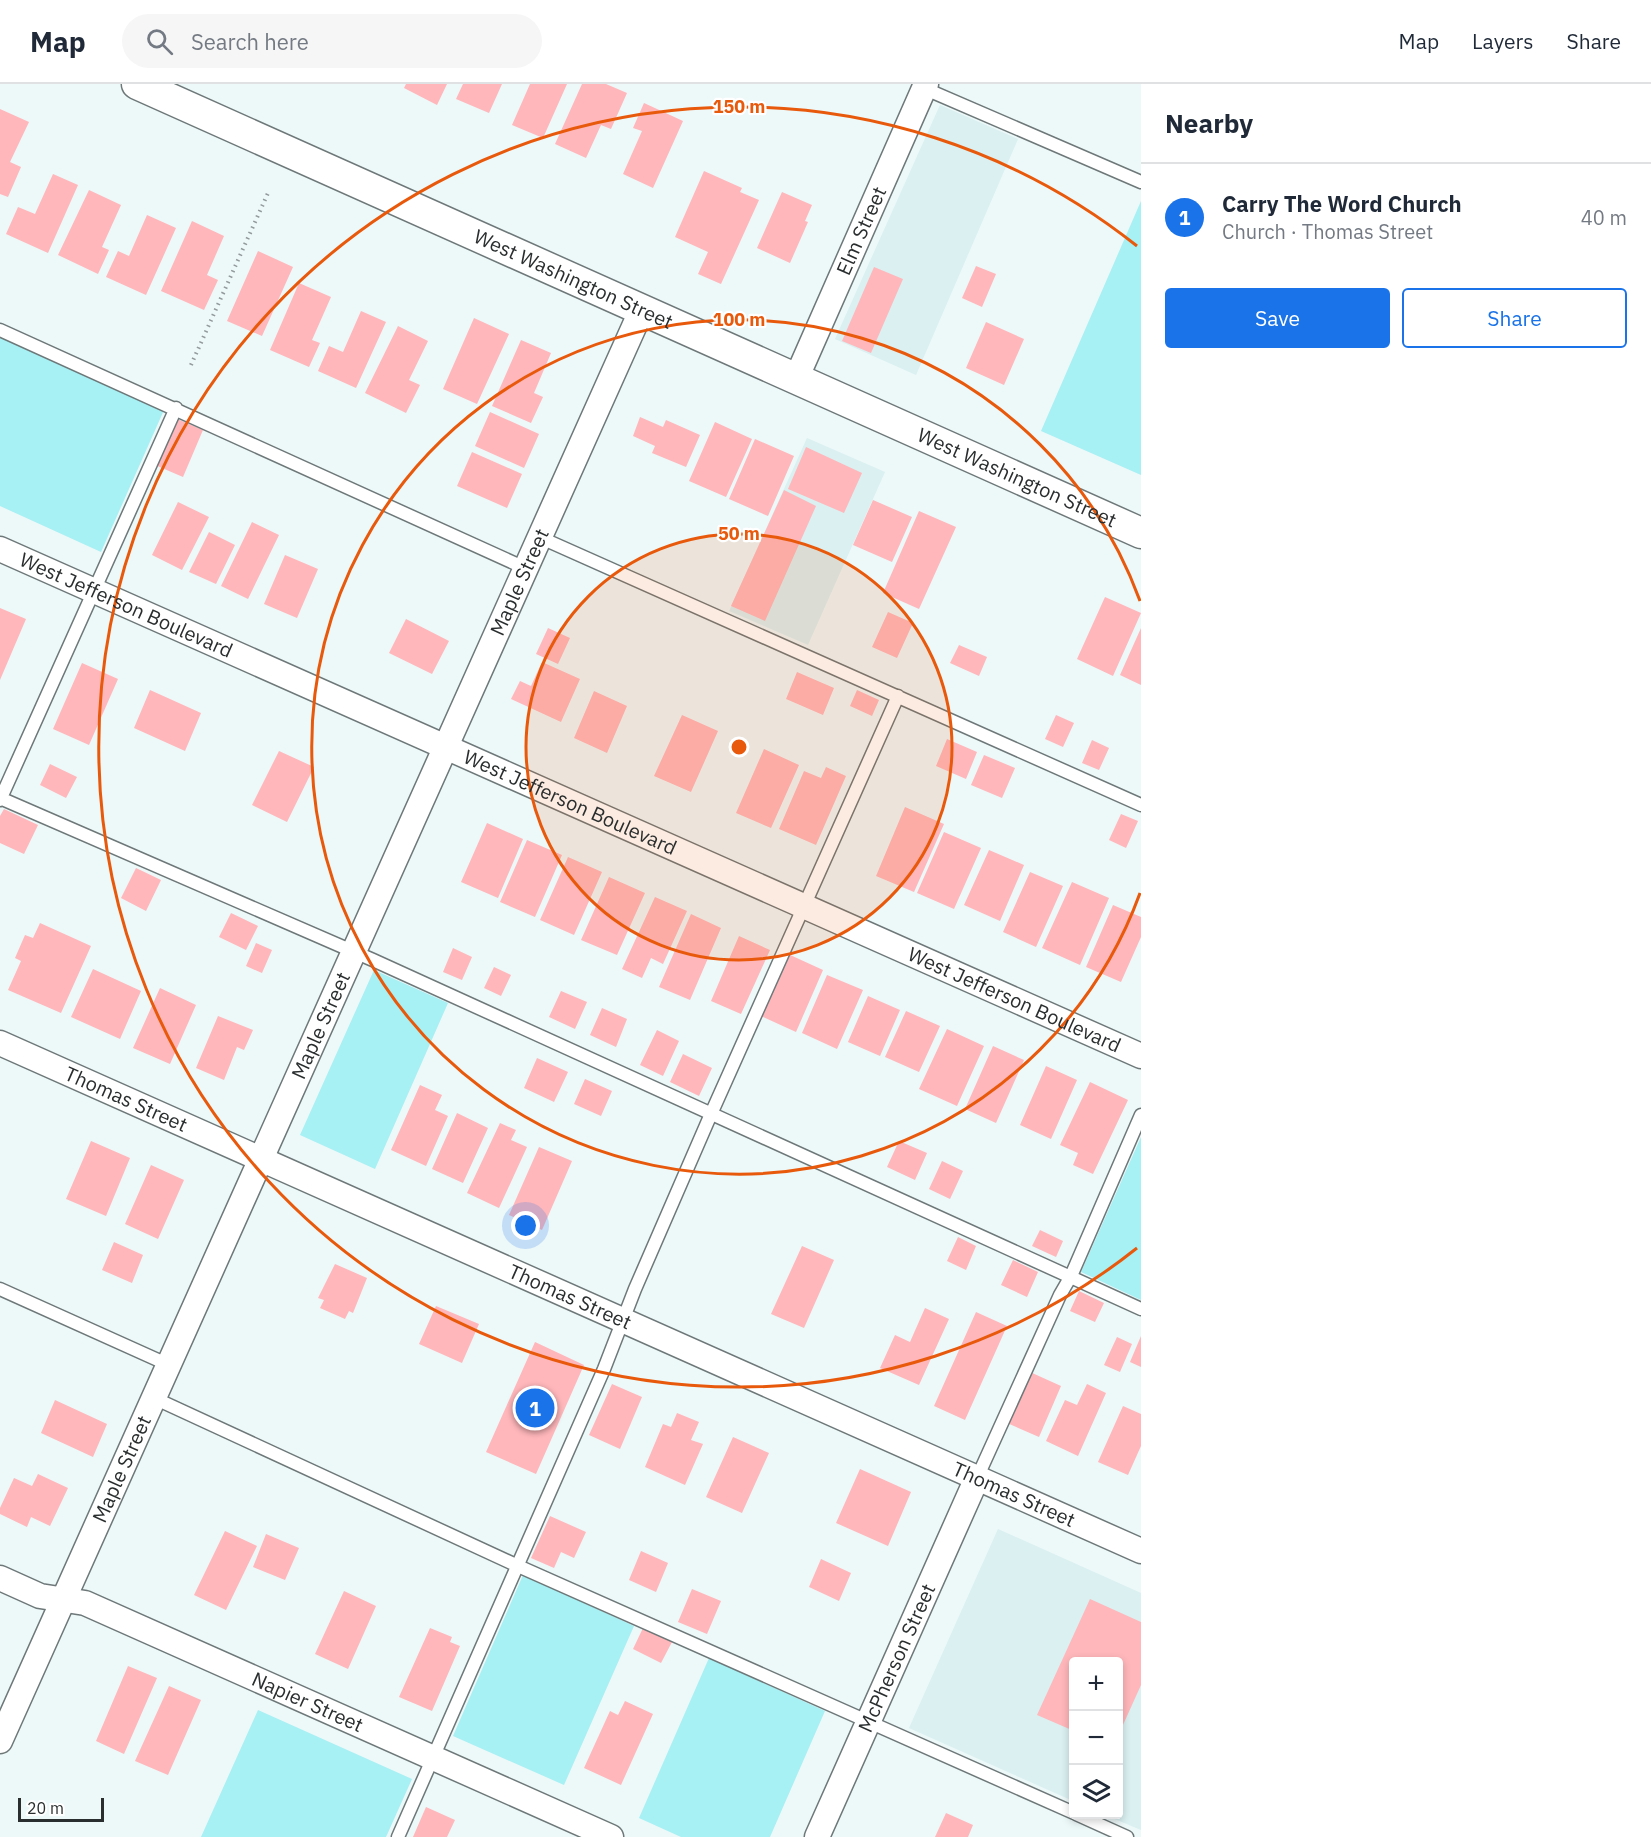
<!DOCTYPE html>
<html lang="en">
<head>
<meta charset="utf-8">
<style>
	:root { --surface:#fff; --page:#f6f6f7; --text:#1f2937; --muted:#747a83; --line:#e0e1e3; --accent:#1a73e8 }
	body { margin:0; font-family:"IBM Plex Sans",sans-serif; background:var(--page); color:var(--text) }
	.controls { position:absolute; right:18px; bottom:18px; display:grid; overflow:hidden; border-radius:6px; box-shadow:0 3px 9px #0003 }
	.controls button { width:54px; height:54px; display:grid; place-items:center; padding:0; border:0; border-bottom:2px solid var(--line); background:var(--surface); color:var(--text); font:30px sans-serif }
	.scale { position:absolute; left:18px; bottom:15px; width:86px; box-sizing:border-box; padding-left:6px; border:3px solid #2a2e2e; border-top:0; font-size:16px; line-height:21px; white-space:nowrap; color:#2a2e2e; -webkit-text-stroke:4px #fff; paint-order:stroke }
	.you { position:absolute; left:526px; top:1142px; width:21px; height:21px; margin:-15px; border:4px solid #fff; border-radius:50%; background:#1a73e8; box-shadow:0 0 0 9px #1a73e833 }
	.badge { display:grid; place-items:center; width:39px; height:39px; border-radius:50%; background:var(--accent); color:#fff; font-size:20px; font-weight:700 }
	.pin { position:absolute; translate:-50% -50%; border:3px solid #fff; box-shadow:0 2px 6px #0006 }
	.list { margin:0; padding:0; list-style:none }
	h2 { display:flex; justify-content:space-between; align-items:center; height:78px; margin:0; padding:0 24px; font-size:26px }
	h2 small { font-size:20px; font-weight:400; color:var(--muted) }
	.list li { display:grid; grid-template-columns:39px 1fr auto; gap:18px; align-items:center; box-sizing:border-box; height:108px; padding:0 24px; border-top:2px solid var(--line) }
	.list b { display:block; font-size:22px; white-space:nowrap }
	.list p { margin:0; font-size:20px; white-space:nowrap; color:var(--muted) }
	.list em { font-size:20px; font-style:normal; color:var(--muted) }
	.actions { display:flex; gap:12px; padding:18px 24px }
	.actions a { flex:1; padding:14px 0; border:2px solid var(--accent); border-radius:6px; text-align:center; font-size:21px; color:var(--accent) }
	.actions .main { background:var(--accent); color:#fff }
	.icon { flex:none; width:33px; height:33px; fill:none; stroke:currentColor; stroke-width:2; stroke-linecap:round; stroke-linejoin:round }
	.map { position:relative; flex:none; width:1141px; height:1753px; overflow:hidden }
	header { display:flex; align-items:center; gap:36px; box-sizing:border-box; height:84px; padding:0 30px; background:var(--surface); border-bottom:2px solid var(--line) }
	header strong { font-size:28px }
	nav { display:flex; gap:33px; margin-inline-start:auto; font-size:21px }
	.search { width:420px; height:54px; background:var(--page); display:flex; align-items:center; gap:15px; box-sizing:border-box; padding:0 21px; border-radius:33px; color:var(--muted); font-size:22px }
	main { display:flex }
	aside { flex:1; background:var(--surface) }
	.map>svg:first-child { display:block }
	.built { fill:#daf0f1 }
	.green { fill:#a7f0f4 }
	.building { fill:#ffb7bb }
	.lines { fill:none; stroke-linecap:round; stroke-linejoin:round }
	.service-casing { stroke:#6e7879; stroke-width:15 }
	.minor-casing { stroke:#6e7879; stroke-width:27 }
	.tertiary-casing { stroke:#6e7879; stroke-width:33 }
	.path { stroke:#929a9b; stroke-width:4; stroke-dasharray:1.5 4.5; stroke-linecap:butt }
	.service { stroke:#fff; stroke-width:12 }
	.minor { stroke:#fff; stroke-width:24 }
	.tertiary { stroke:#fff; stroke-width:30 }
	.ring { fill:none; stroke:#e8590c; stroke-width:3 }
	.labels { text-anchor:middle; stroke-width:4.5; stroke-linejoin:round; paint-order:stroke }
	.street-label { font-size:20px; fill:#2a2e2e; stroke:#fff }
	.centre { fill:#e8590c; stroke:#fff; stroke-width:3 }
	.ring-label { font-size:18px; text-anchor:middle; font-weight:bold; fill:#e8590c; stroke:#fff; stroke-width:4.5; stroke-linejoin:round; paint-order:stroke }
</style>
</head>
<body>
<header>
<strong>Map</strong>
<div class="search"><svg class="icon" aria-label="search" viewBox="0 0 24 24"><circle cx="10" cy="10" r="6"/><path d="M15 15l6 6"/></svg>Search here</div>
<nav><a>Map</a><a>Layers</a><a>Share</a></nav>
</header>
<main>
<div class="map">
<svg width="1141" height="1753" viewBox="0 0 1141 1753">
	<rect width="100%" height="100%" fill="#edf8f9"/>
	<path class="built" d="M940,21L1018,55L916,291L835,255Z
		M807,354L885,388L808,561L729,527Z
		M998,1445L1141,1509V1746L1105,1731L1118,1730V1578H1074L1073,1717L909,1644Z"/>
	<path class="green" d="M1141,117V391L1041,347Z
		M0,253L164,326L101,468L0,422Z
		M374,886L448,919L375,1085L300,1051Z
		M1141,1053V1216L1081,1188Z
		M523,1491L634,1542L564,1701L453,1652Z
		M709,1574L825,1627L770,1753H681L639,1734Z
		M258,1626L412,1695L386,1753H201Z"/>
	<path class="building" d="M406,0H447L437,21L404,4Z
		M463,0H502L489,29L456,15Z
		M530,0H567L543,54L512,41Z
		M582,0H606L627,9L611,45L601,41L586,74L555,60Z
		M644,19L683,37L653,104L623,90L642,47L633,44Z
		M0,25L29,38L10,78L21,83L8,113L0,110Z
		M704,87L742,104L740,108L759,116L721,200L698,190L708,168L675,153Z
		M53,90L78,101L48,169L6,150L18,123L35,130Z
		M89,106L121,121L102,163L109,166L98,190L58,171Z
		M782,108L812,121L805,137L808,138L790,179L757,164Z
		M147,131L176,144L146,211L106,193L118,167L129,172Z
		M192,137L224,152L207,191L218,196L204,226L161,207Z
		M258,167L293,183L262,252L227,237Z
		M976,182L996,190L982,223L962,214Z
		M874,183L903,195L871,269L842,257Z
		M299,199L331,213L312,256L320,259L309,283L270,266Z
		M361,227L386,238L356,304L318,287L329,262L343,268Z
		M474,234L509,250L477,320L443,305Z
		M986,238L1024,255L1004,301L966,284Z
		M398,242L428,257L409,296L420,301L406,329L365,309Z
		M521,256L551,269L534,309L543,313L531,339L492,322Z
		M490,328L539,350L524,384L475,362Z
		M640,333L663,343L666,336L700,351L686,383L652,369L655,362L633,352Z
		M175,334L203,346L183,393L155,381Z
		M715,338L752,355L726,413L689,397Z
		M755,355L794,372L768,432L729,415Z
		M806,363L862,389L844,429L788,405Z
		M472,368L522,390L507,424L457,402Z
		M784,406L816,422L765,537L731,522Z
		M873,416L912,433L892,478L853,461Z
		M178,418L209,433L182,486L152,471Z
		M919,427L956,443L919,525L883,509Z
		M252,438L279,451L248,515L221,502Z
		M209,448L235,461L216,500L189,488Z
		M285,471L318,485L297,534L264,520Z
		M1105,513L1141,529L1113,592L1077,575Z
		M0,524L26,535L0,596Z
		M888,528L913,539L897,574L872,563Z
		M406,535L449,557L432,590L389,569Z
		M548,544L570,554L558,580L536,570Z
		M1141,544V601L1120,591Z
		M959,561L987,573L979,592L950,579Z
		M542,578L580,595L561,638L511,615L520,597L531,602Z
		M82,579L118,595L89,661L53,645Z
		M797,588L834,604L823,631L786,615Z
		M150,606L201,629L185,667L134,644Z
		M857,606L879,616L872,632L850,622Z
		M594,607L627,622L607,669L574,654Z
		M682,631L718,647L691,708L654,692Z
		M1056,631L1074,639L1063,663L1045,655Z
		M947,655L977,668L966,695L936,682Z
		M1092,656L1109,664L1099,686L1082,679Z
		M764,665L799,681L771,744L736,729Z
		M279,667L314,683L287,738L252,721Z
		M984,671L1015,684L1002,714L971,701Z
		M50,680L77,693L66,714L40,701Z
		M826,683L846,692L816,761L779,745L804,687L821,694Z
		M905,723L944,740L914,808L876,792Z
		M4,725L38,741L24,770L0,759V732Z
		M1121,730L1138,737L1126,764L1109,756Z
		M487,739L523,755L498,814L461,798Z
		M944,748L981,764L954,825L917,809Z
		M527,756L562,771L535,833L500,818Z
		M989,766L1024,781L1000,837L964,821Z
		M568,773L602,788L574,851L540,836Z
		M136,784L161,796L146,827L121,814Z
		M1030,788L1063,802L1036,863L1003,848Z
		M609,793L645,809L617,871L581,856Z
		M1072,798L1109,814L1080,881L1042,864Z
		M655,813L687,827L663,880L651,874L642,894L622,885Z
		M1113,821L1141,833V853L1121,898L1086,883Z
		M231,829L258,842L246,866L219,853Z
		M691,830L721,844L690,916L659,903Z
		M40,839L91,862L61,929L8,906L21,877L15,874L25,851L33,854Z
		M739,852L770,866L741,930L711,917Z
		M256,859L272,866L262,889L246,882Z
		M453,864L472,873L462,896L443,888Z
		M788,870L823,886L796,948L761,932Z
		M494,883L511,891L501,912L484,904Z
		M93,885L141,907L120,955L71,933Z
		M827,891L863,906L837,965L802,949Z
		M160,904L196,921L170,980L133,964Z
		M561,907L587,918L575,945L549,933Z
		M868,912L900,926L880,972L848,958Z
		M602,924L627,935L616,963L590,951Z
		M906,927L940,942L919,988L885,973Z
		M218,932L253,946L244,966L237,963L224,996L196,984Z
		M947,945L984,962L957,1022L919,1005Z
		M657,946L679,957L663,992L640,981Z
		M993,962L1024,976L996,1039L965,1025Z
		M683,970L712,984L699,1012L670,998Z
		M537,974L568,988L554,1018L524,1004Z
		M1046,982L1077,996L1051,1055L1020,1041Z
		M585,995L612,1007L601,1032L574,1020Z
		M1090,998L1128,1016L1093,1090L1073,1081L1078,1069L1060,1061Z
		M420,1001L442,1011L435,1026L448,1032L426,1082L391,1066Z
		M457,1029L488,1044L463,1099L432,1085Z
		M500,1039L516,1046L511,1056L527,1063L499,1124L467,1109Z
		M91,1057L130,1074L106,1132L66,1115Z
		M899,1057L927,1069L915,1096L887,1083Z
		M539,1063L572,1077L542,1146L509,1131Z
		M942,1077L963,1087L950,1115L929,1105Z
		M151,1081L184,1096L158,1155L125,1140Z
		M1040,1146L1063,1157L1056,1173L1032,1162Z
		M958,1153L976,1162L966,1186L947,1177Z
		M114,1158L143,1171L132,1199L102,1186Z
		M802,1162L834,1176L804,1244L771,1230Z
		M1013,1176L1038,1188L1027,1213L1001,1201Z
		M335,1180L367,1194L353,1229L349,1227L345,1235L320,1224L324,1216L318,1214Z
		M1079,1207L1104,1219L1095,1238L1070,1227Z
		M436,1222L479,1240L462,1279L419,1260Z
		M925,1224L949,1235L919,1301L880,1284L895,1251L910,1258Z
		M976,1228L1007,1242L965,1336L934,1322Z
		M1141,1252V1283L1130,1278Z
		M1117,1253L1132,1260L1120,1288L1104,1281Z
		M535,1258L584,1281L536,1390L486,1368Z
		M1030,1288L1061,1302L1039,1353L1007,1339Z
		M612,1300L642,1313L620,1365L589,1351Z
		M1087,1300L1106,1309L1078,1372L1046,1357L1065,1316L1077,1321Z
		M55,1316L107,1340L93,1373L41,1349Z
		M1123,1322L1141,1330V1362L1128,1391L1098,1378Z
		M677,1329L699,1338L691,1356L703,1360L685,1401L645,1383L663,1340L671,1343Z
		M733,1353L769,1369L742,1429L706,1413Z
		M860,1385L911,1408L888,1462L836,1439Z
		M38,1390L68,1404L50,1442L31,1433L27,1443L0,1430V1424L14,1394L32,1402Z
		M550,1432L586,1448L574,1474L561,1468L554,1484L531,1474Z
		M225,1447L257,1462L226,1526L194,1511Z
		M266,1450L299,1464L285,1496L253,1483Z
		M641,1467L668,1479L656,1508L629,1496Z
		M821,1475L851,1489L839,1517L809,1503Z
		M692,1505L721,1517L707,1550L678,1538Z
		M344,1507L376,1522L348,1585L315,1570Z
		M1090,1515L1141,1538V1601L1118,1652V1578H1074V1647L1037,1631Z
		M430,1544L452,1553L450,1558L460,1562L432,1627L399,1613Z
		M643,1544L672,1558L661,1579L633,1565Z
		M128,1582L157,1594L124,1670L96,1657Z
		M169,1602L201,1616L168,1691L135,1677Z
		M625,1617L653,1630L621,1701L584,1684L610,1627L618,1631Z
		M426,1723L455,1736L447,1753H413Z
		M946,1729L973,1741L968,1753H935Z"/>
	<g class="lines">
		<defs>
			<path id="service" d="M921,3L1141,98
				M0,246L525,484
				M539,453L1141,721
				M0,714L373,876L1141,1225
				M0,716L176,324
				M0,1205L169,1281
				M154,1314L518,1482L1074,1729
				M977,1394L1060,1211L1071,1192L1141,1031
				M1076,1730L1127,1753
				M398,1753L604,1285L635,1205L711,1030L898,612"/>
			<g id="minor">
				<path id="s1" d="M796,295L926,0"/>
				<path id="s2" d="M0,465L1141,972"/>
				<path id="s3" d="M0,959L1141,1467"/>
				<path id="s4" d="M0,1494L40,1512L85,1519L611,1753"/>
				<path id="s5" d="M0,1657L642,225"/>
				<path id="s6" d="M817,1753L977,1394"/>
			</g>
			<g id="tertiary">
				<path id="s7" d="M137,0L1141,449"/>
			</g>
		</defs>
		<use href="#service" class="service-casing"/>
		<use href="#minor" class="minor-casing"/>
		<use href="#tertiary" class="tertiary-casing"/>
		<path class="path" d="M191,281L268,109"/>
		<use href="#service" class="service"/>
		<use href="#minor" class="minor"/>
		<use href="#tertiary" class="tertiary"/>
	</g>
	<circle cx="739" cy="663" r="213" fill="#e8590c" fill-opacity=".12"/>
	<g class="ring">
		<circle cx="739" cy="663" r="213"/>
		<path d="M1140 809A427 427 0 1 1 1140 517"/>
		<path d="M1137 1164A640 640 0 1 1 1137 162"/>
	</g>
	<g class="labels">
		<g class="street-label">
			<text dy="7" stroke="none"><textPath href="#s1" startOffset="162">Elm Street</textPath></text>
			<text dy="7" stroke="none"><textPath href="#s7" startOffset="478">West Washington Street</textPath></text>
			<text dy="7" stroke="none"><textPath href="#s7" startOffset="964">West Washington Street</textPath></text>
			<text dy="7" stroke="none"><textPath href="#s5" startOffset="1270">Maple Street</textPath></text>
			<text dy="7" stroke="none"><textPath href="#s2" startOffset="138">West Jefferson Boulevard</textPath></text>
			<text dy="7" stroke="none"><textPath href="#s2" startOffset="624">West Jefferson Boulevard</textPath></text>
			<text dy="7" stroke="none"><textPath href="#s2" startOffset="1110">West Jefferson Boulevard</textPath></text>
			<text dy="7" stroke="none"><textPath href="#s5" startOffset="784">Maple Street</textPath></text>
			<text dy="7" stroke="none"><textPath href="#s3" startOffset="138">Thomas Street</textPath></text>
			<text dy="7" stroke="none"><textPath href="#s3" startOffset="624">Thomas Street</textPath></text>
			<text dy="7" stroke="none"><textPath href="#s5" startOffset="298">Maple Street</textPath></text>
			<text dy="7" stroke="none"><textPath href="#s3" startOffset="1110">Thomas Street</textPath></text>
			<text dy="7" stroke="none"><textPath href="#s6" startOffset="196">McPherson Street</textPath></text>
			<text dy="7" stroke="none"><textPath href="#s4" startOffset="333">Napier Street</textPath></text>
		</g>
	</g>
	<circle cx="739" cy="663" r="9" class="centre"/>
	<g class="ring-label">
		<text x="739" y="29">150 m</text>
		<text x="739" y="242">100 m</text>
		<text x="739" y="456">50 m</text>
	</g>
</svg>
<div class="controls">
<button>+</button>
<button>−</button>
<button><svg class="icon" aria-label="layers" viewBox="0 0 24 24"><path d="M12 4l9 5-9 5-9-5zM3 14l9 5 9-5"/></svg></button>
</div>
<div class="scale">20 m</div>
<div class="you"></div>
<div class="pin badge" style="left:535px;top:1324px">1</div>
</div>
<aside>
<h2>Nearby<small></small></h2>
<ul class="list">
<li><span class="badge">1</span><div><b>Carry The Word Church</b><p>Church · Thomas Street</p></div><em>40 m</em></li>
</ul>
<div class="actions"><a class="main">Save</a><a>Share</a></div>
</aside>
</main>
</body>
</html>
